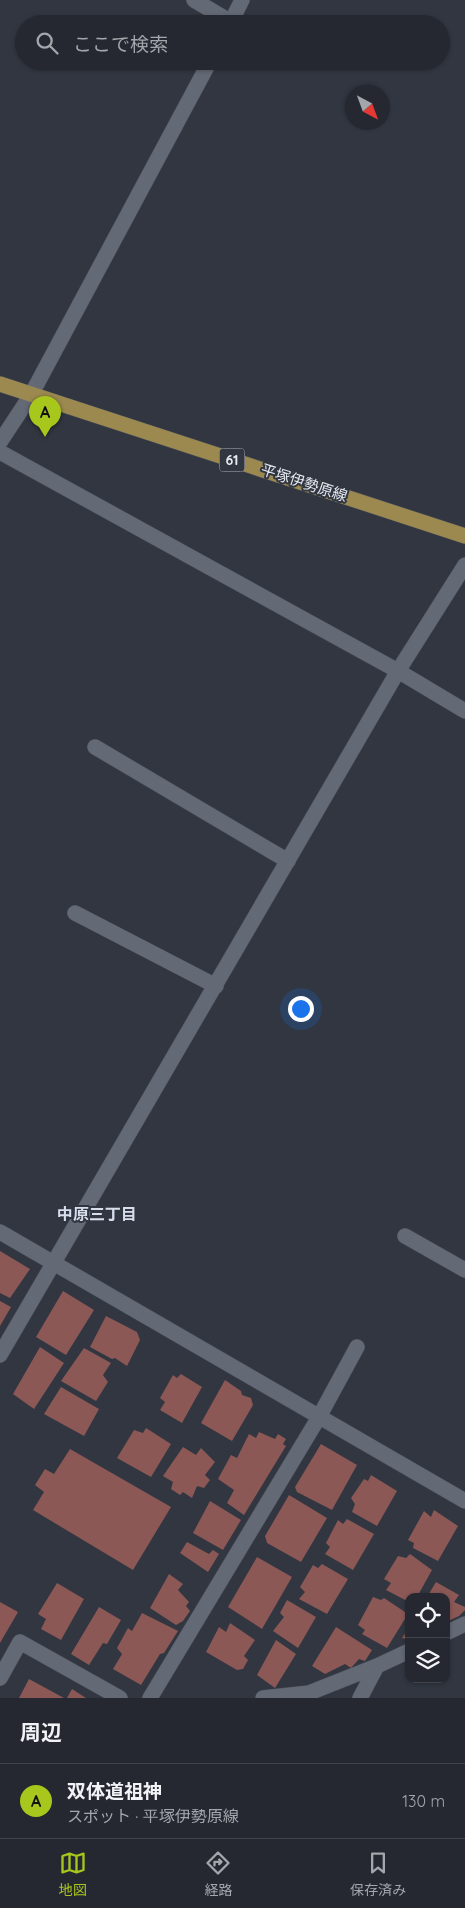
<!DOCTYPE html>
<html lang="ja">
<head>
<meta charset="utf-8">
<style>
	:root { --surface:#252831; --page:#2d3039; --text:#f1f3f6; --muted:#a3a6ab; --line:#42444d; --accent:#a8c71c }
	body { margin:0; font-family:Quicksand,"Noto Sans JP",sans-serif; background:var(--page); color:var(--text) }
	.controls { position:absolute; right:15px; bottom:15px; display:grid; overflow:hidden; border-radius:10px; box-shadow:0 1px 4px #0004 }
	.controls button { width:45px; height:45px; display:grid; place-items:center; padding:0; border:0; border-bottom:1px solid var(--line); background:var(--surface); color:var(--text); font:25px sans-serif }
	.compass { position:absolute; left:345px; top:85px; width:45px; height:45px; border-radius:50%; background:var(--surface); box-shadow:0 1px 4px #0004; rotate:139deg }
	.you { position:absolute; left:300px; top:1008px; width:18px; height:18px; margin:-12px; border:4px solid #fff; border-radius:50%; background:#1a73e8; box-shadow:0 0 0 8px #1a73e833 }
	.badge { display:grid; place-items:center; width:32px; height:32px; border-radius:50%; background:var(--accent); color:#111; font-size:16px; font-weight:700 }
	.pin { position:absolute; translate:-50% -41px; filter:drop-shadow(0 1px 2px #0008) }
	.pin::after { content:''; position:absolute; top:26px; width:18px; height:15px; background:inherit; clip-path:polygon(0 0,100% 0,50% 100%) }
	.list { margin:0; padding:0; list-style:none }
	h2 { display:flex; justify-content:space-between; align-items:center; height:65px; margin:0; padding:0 20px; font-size:21px }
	h2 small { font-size:16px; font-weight:400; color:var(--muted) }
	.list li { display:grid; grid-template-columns:32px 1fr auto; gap:15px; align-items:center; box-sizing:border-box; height:75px; padding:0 20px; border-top:1px solid var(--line) }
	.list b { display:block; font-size:19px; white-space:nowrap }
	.list p { margin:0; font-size:16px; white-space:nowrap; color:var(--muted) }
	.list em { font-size:16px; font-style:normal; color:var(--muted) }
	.icon { flex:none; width:28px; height:28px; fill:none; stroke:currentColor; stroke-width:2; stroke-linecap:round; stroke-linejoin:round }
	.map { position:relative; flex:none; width:465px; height:1698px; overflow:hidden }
	.search { position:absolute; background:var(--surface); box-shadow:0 1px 4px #0004; left:15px; right:15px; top:15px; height:55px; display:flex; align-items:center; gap:12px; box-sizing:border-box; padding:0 18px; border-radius:28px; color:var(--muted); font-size:19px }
	.sheet { height:140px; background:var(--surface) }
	nav { display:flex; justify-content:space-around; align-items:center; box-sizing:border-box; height:70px; border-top:1px solid var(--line); background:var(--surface); font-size:14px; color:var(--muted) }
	nav a { display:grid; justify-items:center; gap:2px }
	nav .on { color:var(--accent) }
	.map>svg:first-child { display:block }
	.building { fill:#8b5856 }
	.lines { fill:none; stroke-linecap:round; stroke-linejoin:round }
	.lane-casing { stroke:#4e525c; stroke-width:16 }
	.street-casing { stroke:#4e525c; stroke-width:16 }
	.secondary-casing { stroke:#4e525c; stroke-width:16 }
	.primary-casing { stroke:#4e525c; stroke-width:16 }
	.lane { stroke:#646976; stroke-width:15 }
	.street { stroke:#646976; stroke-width:15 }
	.secondary { stroke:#646976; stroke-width:15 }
	.primary { stroke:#9c894f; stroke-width:15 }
	.labels { text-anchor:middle; stroke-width:4; stroke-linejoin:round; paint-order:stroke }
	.shield { fill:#313641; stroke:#b0b3bc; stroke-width:1 }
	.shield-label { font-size:14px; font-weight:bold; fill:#e6e9f1 }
	.street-label { font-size:15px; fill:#e6e9f1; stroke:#313641 }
	.neighbourhood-label { font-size:16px; font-weight:bold; fill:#d9deed; stroke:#313641 }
</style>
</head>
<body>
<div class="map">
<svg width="465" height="1698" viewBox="0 0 465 1698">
	<rect width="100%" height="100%" fill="#313641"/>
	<path class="building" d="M0,1251L30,1269L10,1298L0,1293Z
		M63,1291L94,1310L66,1355L36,1337Z
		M0,1301L11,1307L0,1326Z
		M106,1316L137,1332L140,1340L127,1366L115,1358L112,1359L90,1347Z
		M40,1347L64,1363L34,1409L13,1394Z
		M84,1348L111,1363L103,1375L108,1382L96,1401L61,1381Z
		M181,1374L202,1387L182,1423L160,1410L165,1402L160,1398L173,1375L177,1378Z
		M225,1380L241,1391L242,1395L251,1398L253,1405L232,1441L201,1423Z
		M61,1387L99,1409L84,1436L44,1414Z
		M146,1428L171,1444L151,1477L117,1458L134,1430L143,1433Z
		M259,1432L275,1439L278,1434L286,1439L283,1444L286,1446L244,1515L227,1503L234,1490L218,1479L231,1455L237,1458L249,1434L256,1438Z
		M321,1444L357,1465L332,1510L297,1492L295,1487Z
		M183,1447L196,1455L201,1448L215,1462L205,1475L210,1480L204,1488L197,1486L192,1498L183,1492L180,1495L171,1489L173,1482L163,1476Z
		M70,1449L171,1507L133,1570L33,1510L44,1492L35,1485L45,1469L54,1474Z
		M371,1475L397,1491L377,1526L352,1512L355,1504L351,1498L364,1479L368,1481Z
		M289,1495L327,1518L301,1562L267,1543L265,1536Z
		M210,1501L241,1520L223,1550L193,1533Z
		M434,1510L458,1526L438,1561L413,1548L414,1543L408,1540L424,1511L431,1517Z
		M347,1519L374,1534L353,1570L325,1554L330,1547L326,1543L338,1520L343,1524Z
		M187,1542L209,1554L213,1550L219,1554L208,1572L180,1553Z
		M410,1554L432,1570L417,1597H409V1602L386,1590L391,1583L384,1579L398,1556L406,1558Z
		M257,1557L292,1577L262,1629L228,1607Z
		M322,1564L348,1579L327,1614L299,1599L305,1592L300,1587L313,1565L318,1568Z
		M169,1574L183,1584L178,1590L189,1602L186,1606L190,1611L183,1621L176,1625L150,1608Z
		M436,1582L459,1595L454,1602L465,1607V1610L459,1616L446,1622V1597H427Z
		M57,1583L84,1599L61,1640L41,1629L46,1619L38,1614Z
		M373,1597L381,1600L384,1598L408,1614L387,1648L362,1634L365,1630L358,1625Z
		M287,1600L316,1617L298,1648L273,1631L284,1617L280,1613Z
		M0,1602L18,1612L0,1643Z
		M99,1607L121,1620L107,1644L103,1643L89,1665L71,1654Z
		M142,1613L178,1631L164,1653L160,1654L141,1685L113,1669L122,1654L117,1648L128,1628L132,1631Z
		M230,1623L255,1640L244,1656L248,1660L243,1669L237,1670L206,1652L219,1627L226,1632Z
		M336,1627L372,1650L365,1661L359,1659L351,1668L345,1664L325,1674L312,1666Z
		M409,1627V1640L402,1638Z
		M276,1640L296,1654L275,1688L257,1675Z
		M29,1679L64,1698H19Z
		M72,1689L86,1698H67Z"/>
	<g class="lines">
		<defs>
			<path id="lane" d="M95,747L288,861
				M75,913L216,986
				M405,1236L465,1270
				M150,1698L319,1417L357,1347"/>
			<path id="street" d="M194,0L231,22
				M230,24L242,0
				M31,395L210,61
				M0,452L398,671L465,711
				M0,1232L465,1501
				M0,1355L398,671L465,565
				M446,1633L465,1624
				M0,1678L20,1642L120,1698
				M263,1698L309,1693L377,1666
				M360,1698L377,1666L409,1651"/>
			<path id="secondary" d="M0,442L31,395"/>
			<path id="primary" d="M0,384L465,536"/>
		</defs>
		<use href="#lane" class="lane-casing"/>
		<use href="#street" class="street-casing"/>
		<use href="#secondary" class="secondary-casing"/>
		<use href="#primary" class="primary-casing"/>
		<use href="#lane" class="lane"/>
		<use href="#street" class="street"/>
		<use href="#secondary" class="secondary"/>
		<use href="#primary" class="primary"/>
	</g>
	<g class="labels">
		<rect class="shield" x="219.5" y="448.5" width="25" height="23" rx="4"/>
		<g class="shield-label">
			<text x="232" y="465">61</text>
		</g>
		<g class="street-label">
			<text transform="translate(304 483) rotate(18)" y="5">平塚伊勢原線</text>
		</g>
		<g class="neighbourhood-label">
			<text x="97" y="1220">中原三丁目</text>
		</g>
	</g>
</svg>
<div class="controls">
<button><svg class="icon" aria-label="locate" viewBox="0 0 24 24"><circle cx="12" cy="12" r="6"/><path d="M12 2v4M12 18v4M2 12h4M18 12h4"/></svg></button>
<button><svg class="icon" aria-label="layers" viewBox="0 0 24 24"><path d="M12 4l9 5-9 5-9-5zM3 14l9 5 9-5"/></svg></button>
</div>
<svg class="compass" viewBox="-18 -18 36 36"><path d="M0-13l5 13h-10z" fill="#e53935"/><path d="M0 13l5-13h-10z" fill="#a3a6ab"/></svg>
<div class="you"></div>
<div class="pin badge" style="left:45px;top:437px">A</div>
<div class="search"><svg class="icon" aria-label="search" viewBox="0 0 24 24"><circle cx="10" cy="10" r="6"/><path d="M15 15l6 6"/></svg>ここで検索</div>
</div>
<section class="sheet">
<h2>周辺<small></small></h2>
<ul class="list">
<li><span class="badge">A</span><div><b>双体道祖神</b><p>スポット · 平塚伊勢原線</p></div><em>130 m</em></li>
</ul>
</section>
<nav>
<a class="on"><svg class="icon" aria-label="map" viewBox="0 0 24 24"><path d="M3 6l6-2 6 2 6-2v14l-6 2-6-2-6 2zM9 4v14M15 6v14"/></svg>地図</a>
<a><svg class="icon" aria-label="directions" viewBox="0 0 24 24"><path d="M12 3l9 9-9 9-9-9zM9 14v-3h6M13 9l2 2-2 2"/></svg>経路</a>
<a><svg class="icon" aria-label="saved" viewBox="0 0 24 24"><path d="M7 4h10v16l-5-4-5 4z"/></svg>保存済み</a>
</nav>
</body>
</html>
